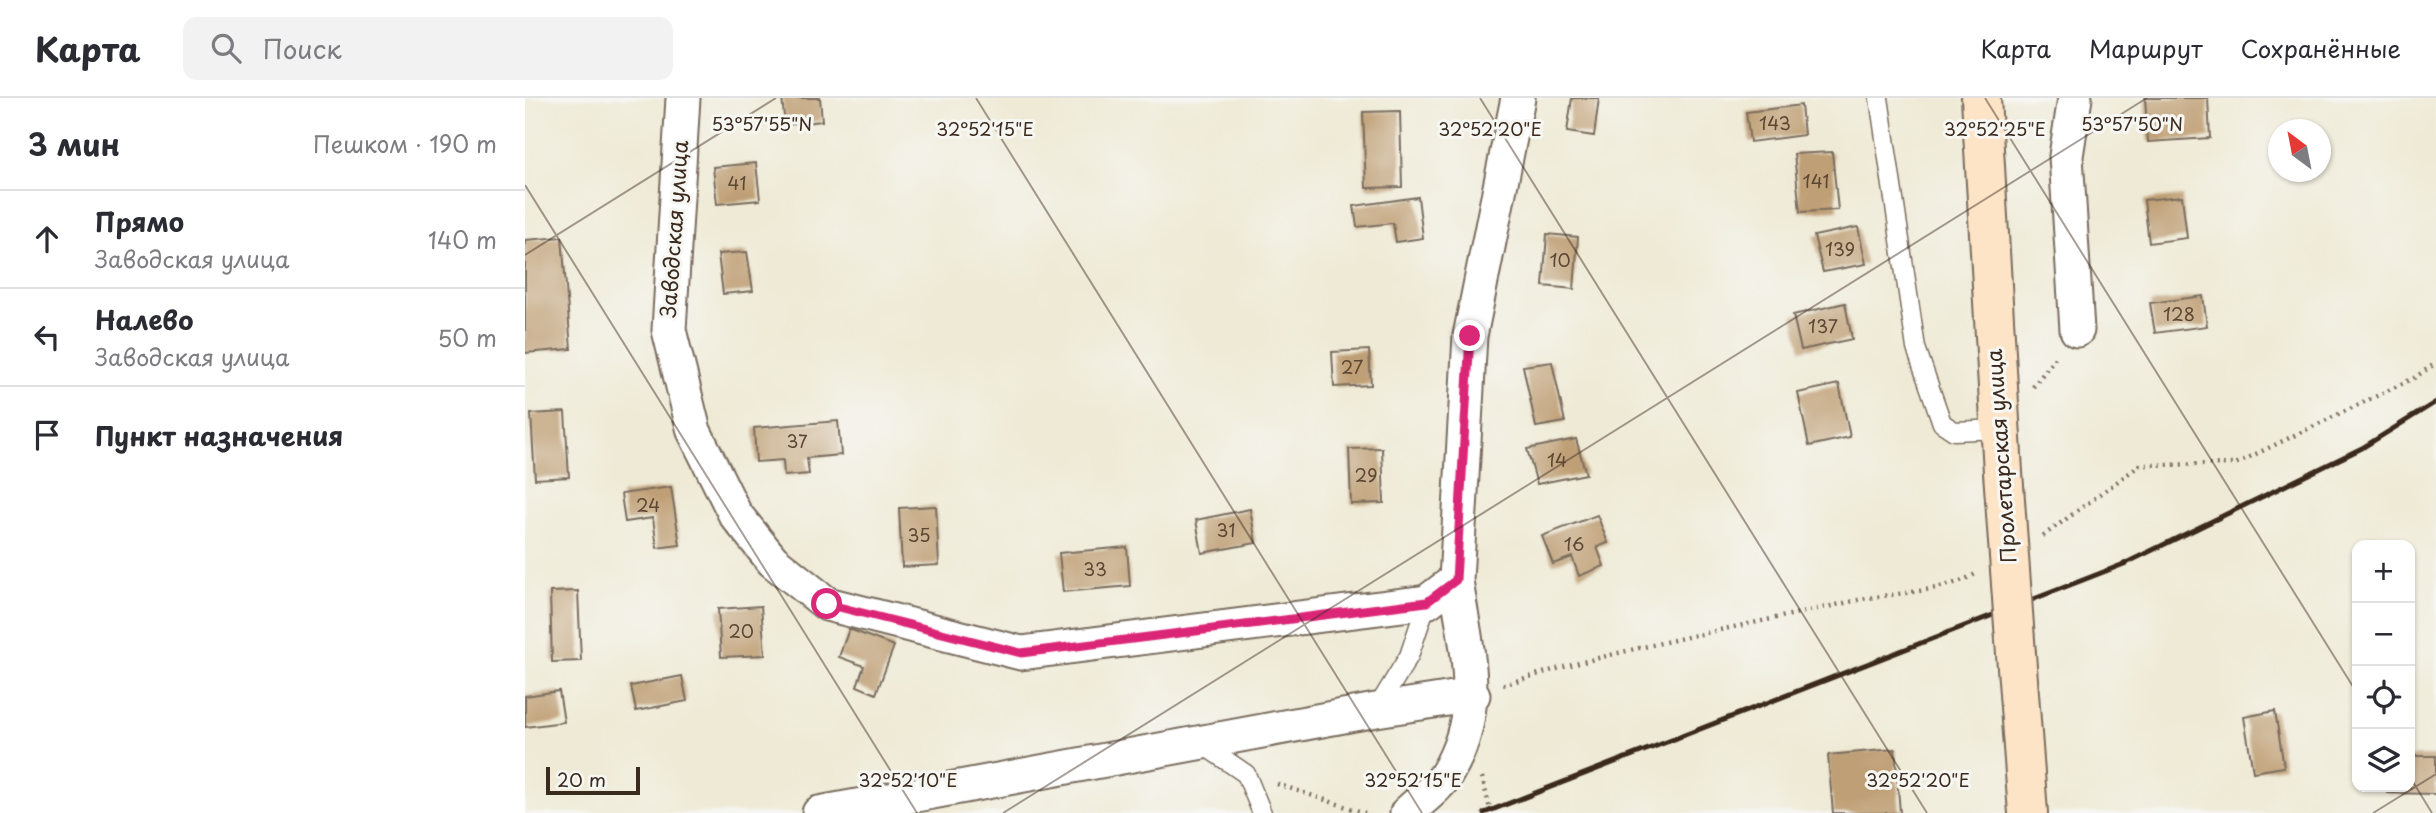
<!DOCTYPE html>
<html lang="ru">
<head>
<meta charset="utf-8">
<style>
	:root { --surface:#fff; --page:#f2f2f3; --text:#2b2b33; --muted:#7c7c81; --line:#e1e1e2 }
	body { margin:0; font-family:"Playpen Sans",sans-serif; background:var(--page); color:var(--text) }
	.controls { position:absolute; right:21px; bottom:21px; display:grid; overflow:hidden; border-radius:14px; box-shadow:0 2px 5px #0004 }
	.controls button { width:63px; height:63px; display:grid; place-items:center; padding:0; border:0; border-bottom:2px solid var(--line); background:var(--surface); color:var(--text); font:35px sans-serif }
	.compass { position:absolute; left:1743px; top:21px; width:63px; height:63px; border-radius:50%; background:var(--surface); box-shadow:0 2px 5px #0004; rotate:328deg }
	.scale { position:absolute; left:21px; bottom:18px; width:94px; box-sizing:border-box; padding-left:7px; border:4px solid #3b2a1e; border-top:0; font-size:19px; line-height:24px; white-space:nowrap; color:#3b2a1e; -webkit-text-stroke:5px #f6f6f2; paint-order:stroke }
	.stop { position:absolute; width:21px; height:21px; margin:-16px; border:5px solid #db2777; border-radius:50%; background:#fff }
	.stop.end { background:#db2777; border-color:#fff; box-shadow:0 2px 7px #0008 }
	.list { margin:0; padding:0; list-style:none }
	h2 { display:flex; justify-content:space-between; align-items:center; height:91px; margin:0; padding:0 28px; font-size:30px }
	h2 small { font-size:23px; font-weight:400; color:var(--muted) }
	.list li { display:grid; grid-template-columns:46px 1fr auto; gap:21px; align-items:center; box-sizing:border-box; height:98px; padding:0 28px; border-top:2px solid var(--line) }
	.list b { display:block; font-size:26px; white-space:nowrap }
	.list p { margin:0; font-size:23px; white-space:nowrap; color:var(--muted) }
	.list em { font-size:23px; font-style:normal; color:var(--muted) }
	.icon { flex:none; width:38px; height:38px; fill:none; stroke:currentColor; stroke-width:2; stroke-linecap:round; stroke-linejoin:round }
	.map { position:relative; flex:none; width:1911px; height:715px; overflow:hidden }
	header { display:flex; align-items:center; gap:42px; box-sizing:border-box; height:98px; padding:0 35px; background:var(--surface); border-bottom:2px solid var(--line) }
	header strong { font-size:33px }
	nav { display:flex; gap:38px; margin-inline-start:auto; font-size:24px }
	.search { width:490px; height:63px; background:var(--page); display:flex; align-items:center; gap:18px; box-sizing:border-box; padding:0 24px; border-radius:14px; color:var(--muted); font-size:26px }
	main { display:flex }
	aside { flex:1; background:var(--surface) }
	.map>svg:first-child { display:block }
	.building { fill:#bf9f75 }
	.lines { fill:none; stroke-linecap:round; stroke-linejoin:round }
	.service-casing { stroke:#7a6d5e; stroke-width:21 }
	.minor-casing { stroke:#7a6d5e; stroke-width:37 }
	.secondary-casing { stroke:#7a6d5e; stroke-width:42 }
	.path { stroke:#7a6d5e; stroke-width:4.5; stroke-dasharray:2 5; stroke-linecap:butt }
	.service { stroke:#fff; stroke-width:18 }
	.minor { stroke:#fff; stroke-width:33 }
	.secondary { stroke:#fee4c6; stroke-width:38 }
	.rail { stroke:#3b2a1e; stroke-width:5 }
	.secondary-bridge-casing { stroke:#7a6d5e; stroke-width:42; stroke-linecap:butt }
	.secondary-bridge { stroke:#fee4c6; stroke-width:38 }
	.route { stroke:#db2777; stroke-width:9 }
	.ticks { fill:none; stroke:#3b2a1e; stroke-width:2; stroke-opacity:0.45 }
	.labels { text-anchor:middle; stroke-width:6; stroke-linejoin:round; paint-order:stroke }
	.number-label { font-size:18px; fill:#5c4734 }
	.street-label { font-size:21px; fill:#3b2a1e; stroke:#f6f6f2 }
	.ticks-label { font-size:18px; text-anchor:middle; fill:#3b2a1e; stroke:#f6f6f2; stroke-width:6; stroke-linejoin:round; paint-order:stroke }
</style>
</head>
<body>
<header>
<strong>Карта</strong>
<div class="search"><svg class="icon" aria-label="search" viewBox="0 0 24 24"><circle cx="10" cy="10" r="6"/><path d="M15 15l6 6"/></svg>Поиск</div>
<nav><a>Карта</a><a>Маршрут</a><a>Сохранённые</a></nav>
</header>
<main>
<aside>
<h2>3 мин<small>Пешком · 190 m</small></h2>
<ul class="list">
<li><svg class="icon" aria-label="ahead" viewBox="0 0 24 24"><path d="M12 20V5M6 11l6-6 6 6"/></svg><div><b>Прямо</b><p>Заводская улица</p></div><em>140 m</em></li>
<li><svg class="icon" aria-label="left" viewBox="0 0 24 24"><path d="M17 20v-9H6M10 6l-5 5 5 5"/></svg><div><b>Налево</b><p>Заводская улица</p></div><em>50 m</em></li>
<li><svg class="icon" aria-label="arrive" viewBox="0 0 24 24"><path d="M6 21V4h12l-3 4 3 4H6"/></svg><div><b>Пункт назначения</b></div></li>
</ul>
</aside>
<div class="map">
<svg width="1911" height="715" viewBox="0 0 1911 715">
	<rect width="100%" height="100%" fill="#f6f6f2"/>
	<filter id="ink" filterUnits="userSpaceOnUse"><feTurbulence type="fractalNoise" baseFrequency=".0143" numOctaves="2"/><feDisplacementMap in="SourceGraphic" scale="14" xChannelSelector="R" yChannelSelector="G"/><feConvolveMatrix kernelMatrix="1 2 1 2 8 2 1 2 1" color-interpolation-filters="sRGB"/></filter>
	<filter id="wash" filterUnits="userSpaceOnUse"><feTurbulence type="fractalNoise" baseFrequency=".00686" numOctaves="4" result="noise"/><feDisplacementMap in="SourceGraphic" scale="28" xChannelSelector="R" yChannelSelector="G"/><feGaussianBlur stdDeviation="1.57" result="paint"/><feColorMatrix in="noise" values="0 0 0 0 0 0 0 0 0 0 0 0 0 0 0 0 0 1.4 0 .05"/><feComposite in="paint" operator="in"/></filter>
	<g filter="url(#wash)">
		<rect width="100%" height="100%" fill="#efead5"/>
		<g id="blocks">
			<path class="building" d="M257,0H295L297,23L260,27Z
				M1047,0H1074L1069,38L1042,34Z
				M1620,0H1683L1685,40L1623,44Z
				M1276,7L1279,37L1225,44L1221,14Z
				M875,13L877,89L841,90L838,14Z
				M1307,54L1313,112L1275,114L1269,56Z
				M231,65L235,102L192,106L188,69Z
				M1657,98L1662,140L1624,145L1619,102Z
				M893,99L898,140L871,144L868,125L832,129L829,108Z
				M1333,129L1341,166L1298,174L1289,138Z
				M1022,136L1053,139L1049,191L1018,188Z
				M37,139L46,251L0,255V142Z
				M222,154L228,193L198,196L193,156Z
				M1678,198L1682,228L1630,235L1625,205Z
				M1320,205L1327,241L1276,252L1268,217Z
				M844,252L846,287L809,289L807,254Z
				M1027,264L1040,324L1011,329L998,268Z
				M1314,286L1325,339L1284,348L1273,295Z
				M40,314L44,379L10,381L6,316Z
				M313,323L316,357L282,360L284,376L259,378L258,362L231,364L229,330Z
				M1051,341L1061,376L1012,386L1002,351Z
				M857,350L859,405L826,406L824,351Z
				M146,389L155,447L132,450L128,420L100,424L96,396Z
				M411,408L414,467L377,469L374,410Z
				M725,411L731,445L677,455L671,422Z
				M1072,417L1083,445L1072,449L1079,468L1054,478L1047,459L1028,466L1017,438Z
				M602,449L605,488L538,494L534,455Z
				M53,493L56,563L27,564L25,494Z
				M236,508L240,557L196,559L193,511Z
				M324,531L369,548L351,596L332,588L339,568L314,559Z
				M157,578L162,603L111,613L106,588Z
				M34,593L39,624L0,629V598Z
				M1750,613L1759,669L1728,674L1719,619Z
				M1370,651L1375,715H1308L1303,657Z
				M1885,658H1911V696L1862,695V689H1885Z"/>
		</g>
	</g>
	<g filter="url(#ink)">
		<use href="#blocks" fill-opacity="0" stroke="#7a6d5e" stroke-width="2"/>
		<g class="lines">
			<defs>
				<path id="service" d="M1354,0L1391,250L1417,325L1429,333L1475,331
					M851,612L884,558L902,504
					M677,646L721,676L737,715"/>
				<path id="minor" d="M158,0L144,232L169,333L210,416L248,463L302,506L496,555L902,504L931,482L945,238L993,0
					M1550,0L1541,58L1552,232
					M294,715L851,612L948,597
					M882,715C894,703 912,691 921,677C961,611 941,553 931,482"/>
				<path id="secondary" d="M1456,0L1478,374
					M1491,556L1503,715"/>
			</defs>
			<use href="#service" class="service-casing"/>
			<use href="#minor" class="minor-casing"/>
			<use href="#secondary" class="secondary-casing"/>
			<path class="path" d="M1508,289L1532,257
				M1518,438L1615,367L1710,366L1889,280L1911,265
				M978,587C1094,550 1215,529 1333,502C1371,494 1418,495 1452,475
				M957,679L966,715
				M752,686L840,715"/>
			<use href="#service" class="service"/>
			<use href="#minor" class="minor"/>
			<use href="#secondary" class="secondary"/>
			<path class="rail" d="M959,715L1599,466L1837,350L1911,304"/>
			<defs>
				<path id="secondary-bridge" d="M1478,374L1491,556"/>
			</defs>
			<use href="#secondary-bridge" class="secondary-bridge-casing"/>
			<use href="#secondary-bridge" class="secondary-bridge"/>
		</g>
	</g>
	<g class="lines" filter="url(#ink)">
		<path class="route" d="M302,506L496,555L902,504L931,482L945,238"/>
	</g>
	<path class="ticks" d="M451,0L897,715M955,0L1402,715M1460,0L1832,595M0,87L392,715M0,157L251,0M1885,679L1907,715M478,715L1622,0M1848,715L1911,676"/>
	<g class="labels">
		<g class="number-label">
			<text x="1250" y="32">143</text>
			<text x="1291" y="90">141</text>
			<text x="212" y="92">41</text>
			<text x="1315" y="158">139</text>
			<text x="1035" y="169">10</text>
			<text x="1654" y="223">128</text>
			<text x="1298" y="235">137</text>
			<text x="827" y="276">27</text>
			<text x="272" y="350">37</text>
			<text x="1032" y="369">14</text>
			<text x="841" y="384">29</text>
			<text x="123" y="414">24</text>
			<text x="701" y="439">31</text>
			<text x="394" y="444">35</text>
			<text x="1049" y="453">16</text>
			<text x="570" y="478">33</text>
			<text x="216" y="540">20</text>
		</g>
		<g class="street-label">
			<text transform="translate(150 131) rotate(-86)" y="7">Заводская улица</text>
			<text transform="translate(1477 358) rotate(-94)" y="7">Пролетарская улица</text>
		</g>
	</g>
	<g class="ticks-label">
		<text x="237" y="33">53°57'55"N</text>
		<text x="1607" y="33">53°57'50"N</text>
		<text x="460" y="38">32°52'15"E</text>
		<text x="965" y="38">32°52'20"E</text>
		<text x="1470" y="38">32°52'25"E</text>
		<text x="383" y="689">32°52'10"E</text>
		<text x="888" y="689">32°52'15"E</text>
		<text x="1393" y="689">32°52'20"E</text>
	</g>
</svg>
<div class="controls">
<button>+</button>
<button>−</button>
<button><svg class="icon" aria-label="locate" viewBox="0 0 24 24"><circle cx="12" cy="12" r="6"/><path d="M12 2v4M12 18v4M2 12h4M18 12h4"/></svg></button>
<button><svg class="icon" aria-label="layers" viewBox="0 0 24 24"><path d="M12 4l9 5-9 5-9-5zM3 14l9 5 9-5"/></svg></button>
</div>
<svg class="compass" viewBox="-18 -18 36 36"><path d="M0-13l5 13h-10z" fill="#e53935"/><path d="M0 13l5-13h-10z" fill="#7c7c81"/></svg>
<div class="scale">20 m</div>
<div class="stop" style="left:302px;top:506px"></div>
<div class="stop end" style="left:945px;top:238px"></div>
</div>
</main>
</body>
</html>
